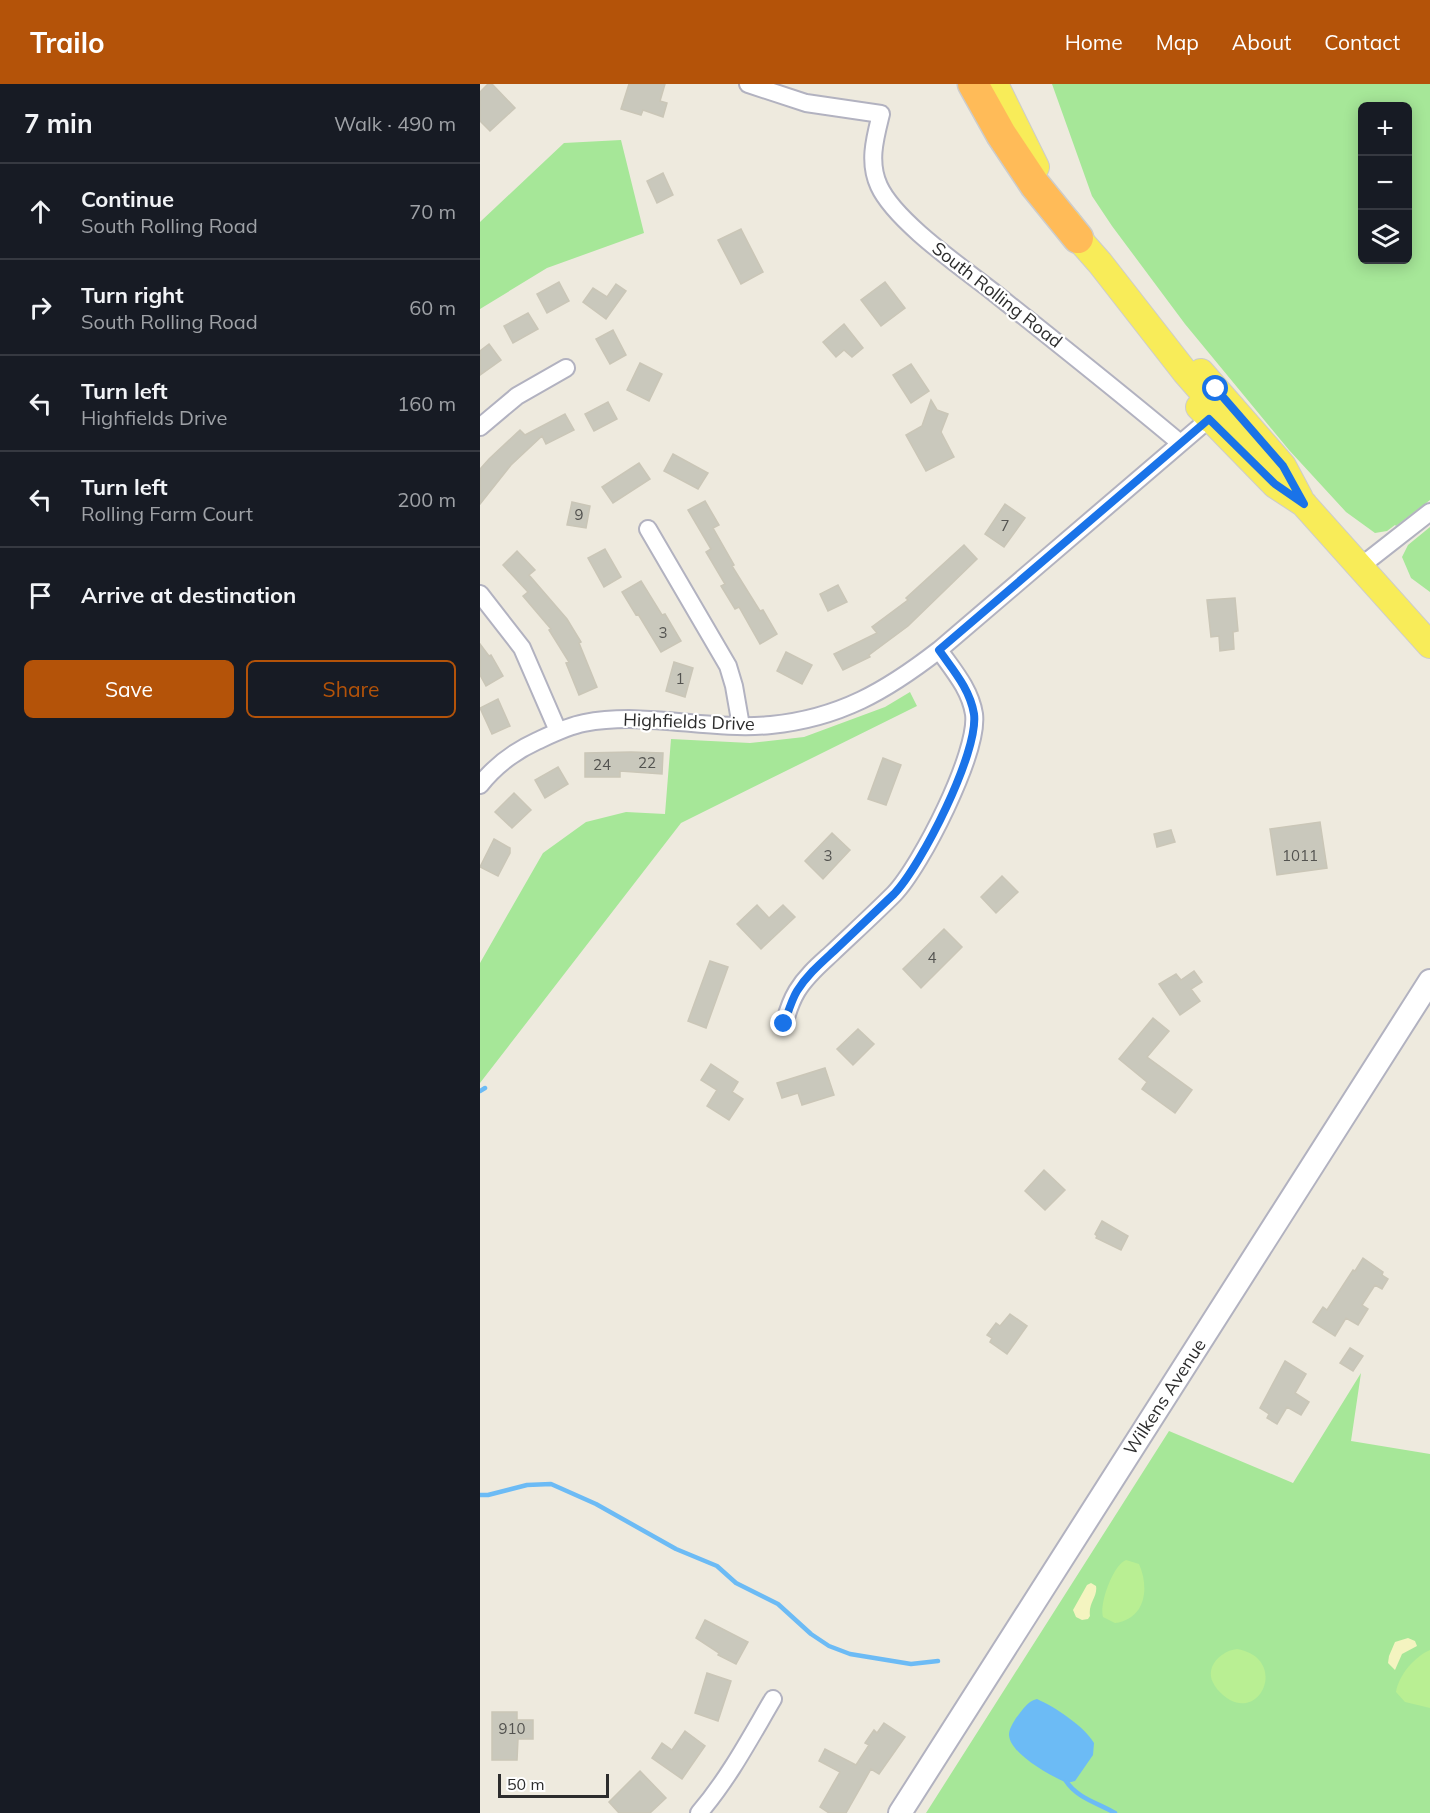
<!DOCTYPE html>
<html lang="en">
<head>
<meta charset="utf-8">
<style>
	:root { --surface:#171b24; --page:#20242c; --text:#f1f3f6; --muted:#9ea1a6; --line:#363941; --accent:#b45309 }
	body { margin:0; font-family:Mulish,sans-serif; background:var(--page); color:var(--text) }
	.controls { position:absolute; right:18px; top:18px; display:grid; overflow:hidden; border-radius:9px; box-shadow:0 3px 15px #0003 }
	.controls button { width:54px; height:54px; display:grid; place-items:center; padding:0; border:0; border-bottom:2px solid var(--line); background:var(--surface); color:var(--text); font:30px sans-serif }
	.scale { position:absolute; left:18px; bottom:15px; width:111px; box-sizing:border-box; padding-left:6px; border:3px solid #2c2c2c; border-top:0; font-size:16px; line-height:21px; white-space:nowrap; color:#2c2c2c; -webkit-text-stroke:4px #fff; paint-order:stroke }
	.stop { position:absolute; width:18px; height:18px; margin:-14px; border:4px solid #1a73e8; border-radius:50%; background:#fff }
	.stop.end { background:#1a73e8; border-color:#fff; box-shadow:0 2px 6px #0008 }
	.list { margin:0; padding:0; list-style:none }
	h2 { display:flex; justify-content:space-between; align-items:center; height:78px; margin:0; padding:0 24px; font-size:26px }
	h2 small { font-size:20px; font-weight:400; color:var(--muted) }
	.list li { display:grid; grid-template-columns:39px 1fr auto; gap:18px; align-items:center; box-sizing:border-box; height:96px; padding:0 24px; border-top:2px solid var(--line) }
	.list b { display:block; font-size:22px; white-space:nowrap }
	.list p { margin:0; font-size:20px; white-space:nowrap; color:var(--muted) }
	.list em { font-size:20px; font-style:normal; color:var(--muted) }
	.actions { display:flex; gap:12px; padding:18px 24px }
	.actions a { flex:1; padding:14px 0; border:2px solid var(--accent); border-radius:9px; text-align:center; font-size:21px; color:var(--accent) }
	.actions .main { background:var(--accent); color:#fff }
	.icon { flex:none; width:33px; height:33px; fill:none; stroke:currentColor; stroke-width:2; stroke-linecap:round; stroke-linejoin:round }
	.map { position:relative; flex:none; width:950px; height:1729px; overflow:hidden }
	header { display:flex; align-items:center; gap:36px; box-sizing:border-box; height:84px; padding:0 30px; background:var(--accent); color:#fff }
	header strong { font-size:28px }
	nav { display:flex; gap:33px; margin-inline-start:auto; font-size:21px }
	main { display:flex }
	aside { flex:1; background:var(--surface) }
	.map>svg:first-child { display:block }
	.green { fill:#a6e798; fill-rule:evenodd }
	.sand { fill:#f4f4c0 }
	.pitch { fill:#b9ef93 }
	.water { fill:#6cbbf5 }
	.lines { fill:none; stroke-linecap:round; stroke-linejoin:round }
	.stream { stroke:#6cbbf5; stroke-width:4.5 }
	.building { fill:#c9c8bc; stroke:#cac6b7; stroke-width:1.5 }
	.street-casing { stroke:#b2b2c0; stroke-width:20 }
	.secondary-casing { stroke:#b2b2c0; stroke-width:26 }
	.primary-casing { stroke:#ccc; stroke-width:28 }
	.highway-casing { stroke:#ccc; stroke-width:33 }
	.street { stroke:#fff; stroke-width:16 }
	.secondary { stroke:#fff; stroke-width:22 }
	.primary { stroke:#f8ec59; stroke-width:26 }
	.highway { stroke:#ffbb58; stroke-width:30 }
	.route { stroke:#1a73e8; stroke-width:8 }
	.labels { text-anchor:middle; stroke-width:4.5; stroke-linejoin:round; paint-order:stroke }
	.number-label { font-size:15px; fill:#535350 }
	.street-label { font-size:18px; fill:#2c2c2c; stroke:#fff }
</style>
</head>
<body>
<header>
<strong>Trailo</strong>
<nav><a>Home</a><a>Map</a><a>About</a><a>Contact</a></nav>
</header>
<main>
<aside>
<h2>7 min<small>Walk · 490 m</small></h2>
<ul class="list">
<li><svg class="icon" aria-label="ahead" viewBox="0 0 24 24"><path d="M12 20V5M6 11l6-6 6 6"/></svg><div><b>Continue</b><p>South Rolling Road</p></div><em>70 m</em></li>
<li><svg class="icon" aria-label="right" viewBox="0 0 24 24"><path d="M7 20v-9h11M14 6l5 5-5 5"/></svg><div><b>Turn right</b><p>South Rolling Road</p></div><em>60 m</em></li>
<li><svg class="icon" aria-label="left" viewBox="0 0 24 24"><path d="M17 20v-9H6M10 6l-5 5 5 5"/></svg><div><b>Turn left</b><p>Highfields Drive</p></div><em>160 m</em></li>
<li><svg class="icon" aria-label="left" viewBox="0 0 24 24"><path d="M17 20v-9H6M10 6l-5 5 5 5"/></svg><div><b>Turn left</b><p>Rolling Farm Court</p></div><em>200 m</em></li>
<li><svg class="icon" aria-label="arrive" viewBox="0 0 24 24"><path d="M6 21V4h12l-3 4 3 4H6"/></svg><div><b>Arrive at destination</b></div></li>
</ul>
<div class="actions"><a class="main">Save</a><a>Share</a></div>
</aside>
<div class="map">
<svg width="950" height="1729" viewBox="0 0 950 1729">
	<rect width="100%" height="100%" fill="#eeeade"/>
	<path class="green" d="M572,0H950V416L916,442L915,441L907,447L895,449L866,428L809,366L705,240L632,142L612,112ZM882,22H928V176H882Z
		M141,56L164,149L67,184L0,225V138L84,59Z
		M950,443V508L931,494L922,473L928,461Z
		M430,608L437,622L201,739L0,999V879L63,769L106,738L146,728L185,730L191,655L270,659L324,653L405,623Z
		M881,1289L871,1357L950,1370V1729H446L689,1347L813,1399Z"/>
	<path class="sand" d="M611,1499L616,1502C618,1512 608,1519 610,1532L608,1535L602,1536L596,1533L593,1526L607,1501Z
		M928,1554L935,1557L937,1562L922,1570L915,1586L908,1579L909,1572L915,1558Z"/>
	<path class="pitch" d="M646,1476L659,1480C670,1505 665,1535 635,1539L623,1533C619,1520 633,1481 646,1476Z
		M757,1565C813,1575 776,1650 737,1605C732,1598 729,1592 732,1583C736,1573 747,1566 757,1565Z
		M950,1566V1624L925,1618L916,1608C919,1591 934,1573 950,1566Z"/>
	<path class="water" d="M557,1615C575,1623 604,1642 614,1659L613,1671L595,1697L587,1699C571,1692 530,1670 529,1651C529,1645 533,1639 536,1634C543,1626 546,1618 557,1615Z"/>
	<g class="lines">
		<path class="stream" d="M0,1007L5,1004
			M0,1411H8L47,1401L71,1400L116,1420L196,1465L237,1482L256,1499L298,1520L331,1550L349,1562L370,1570L431,1580L458,1577
			M586,1697C597,1714 618,1719 635,1729"/>
	</g>
	<path class="building" d="M8,0H12L35,24L10,47L0,37V8Z
		M149,0H185L180,17L187,19L183,33L163,26L161,31L141,25Z
		M183,89L193,111L177,119L167,97Z
		M261,145L283,188L261,200L238,156Z
		M79,198L89,217L67,229L57,210Z
		M405,198L425,224L401,242L381,216Z
		M136,200L146,207L126,235L103,218L113,204L127,213Z
		M48,229L58,245L33,259L24,242Z
		M364,240L383,264L372,273L364,266L356,273L343,258Z
		M133,246L146,271L130,280L116,255Z
		M9,260L21,276L0,291V267Z
		M160,279L182,290L169,317L147,306Z
		M431,280L449,307L431,319L413,291Z
		M451,316L457,326L468,330L461,348L474,373L446,387L426,351L442,342Z
		M128,318L137,335L114,347L105,330Z
		M85,330L94,346L66,360L62,352L31,381L0,420V385L9,375L40,346L45,351Z
		M193,370L228,389L218,405L184,387Z
		M159,379L170,395L133,419L122,403Z
		M225,417L239,441L233,444L254,481L252,482L280,527L283,526L297,550L280,560L259,523L255,525L241,502L245,500L226,468L231,465L208,426Z
		M92,418L110,422L106,444L87,441Z
		M525,420L545,434L524,463L505,450Z
		M484,461L497,475L428,542L389,571L390,573L363,586L354,570L397,549L392,543L428,516L426,514Z
		M125,465L141,493L124,503L108,474Z
		M37,467L55,486L49,491L87,535L101,558L99,559L117,603L99,611L86,579L89,578L69,546L71,545L43,512L48,508L23,481Z
		M161,497L182,531L185,530L201,557L181,568L158,530L156,531L142,508Z
		M358,501L367,518L348,527L340,510Z
		M755,514L758,547L753,548L754,565L740,567L739,552L731,553L727,516Z
		M0,560L9,572L11,571L23,592L6,602L0,591Z
		M306,568L332,581L322,600L297,587Z
		M194,578L213,584L205,613L186,607Z
		M18,615L30,642L12,650L0,624Z
		M151,668L183,669L182,690L140,687V693H105V669Z
		M403,674L421,681L406,721L388,715Z
		M78,683L88,700L65,714L55,696Z
		M34,709L51,726L32,744L15,728Z
		M840,738L847,784L797,791L790,745Z
		M691,746L695,758L677,763L674,750Z
		M352,749L370,766L343,795L325,777Z
		M14,755L30,764V769L18,792L0,783Z
		M522,792L538,808L516,829L501,813Z
		M277,821L289,834L303,821L315,833L281,865L257,840Z
		M464,845L482,863L441,904L423,885Z
		M230,877L248,883L226,944L208,937Z
		M714,887L722,898L711,905L720,917L700,931L679,900L696,890L701,896Z
		M673,934L689,947L667,973L712,1006L695,1029L662,1005L667,998L639,975Z
		M378,945L394,960L373,981L357,965Z
		M231,980L258,998L252,1008L263,1015L249,1036L227,1022L237,1006L221,996Z
		M345,984L354,1011L322,1021L318,1009L302,1014L297,999Z
		M564,1086L585,1106L565,1126L545,1107Z
		M622,1137L648,1152L641,1166L616,1154L617,1152L615,1150Z
		M883,1174L903,1188L902,1191L908,1195L902,1205L895,1201L882,1221L888,1225L878,1241L866,1234L855,1252L833,1238L843,1223L847,1226L873,1186L875,1187Z
		M530,1230L547,1242L527,1270L510,1258L512,1254L507,1251L516,1239L520,1242Z
		M870,1264L883,1272L873,1287L860,1279Z
		M805,1277L826,1290L815,1309L829,1318L821,1331L807,1323L797,1340L787,1334L789,1330L780,1324Z
		M225,1536L268,1558L256,1580L238,1571L239,1569L216,1554Z
		M227,1589L251,1597L238,1637L215,1629Z
		M12,1628H37V1636H53V1655H38L37,1676H12Z
		M404,1639L425,1653L399,1690L391,1685L366,1729H349L340,1723L360,1688L339,1677L345,1665L376,1681L389,1661L385,1659L394,1646L397,1649Z
		M205,1647L225,1662L202,1695L172,1674L182,1659L192,1666Z
		M160,1687L186,1714L170,1729H139L129,1718Z"/>
	<g class="lines">
		<defs>
			<path id="street" d="M268,0L326,19L401,30C395,54 388,78 399,102C415,137 480,182 512,207C575,257 638,307 700,359
				M0,343L37,312L86,284
				M168,445L248,582L254,602L261,642
				M881,482L950,428
				M0,510L42,564L78,647
				M0,701C15,682 35,667 57,657C72,650 88,642 104,639C166,627 228,647 291,641C360,634 406,607 459,566L729,335
				M304,941C307,929 311,917 317,907C326,892 339,881 351,870C372,850 393,831 414,810C441,782 499,668 494,630C490,605 473,586 459,566
				M219,1729C249,1694 270,1654 293,1615"/>
			<path id="secondary" d="M420,1729L950,897"/>
			<path id="primary" d="M515,0L556,83
				M588,138L598,154L620,179L705,288L726,312L729,335
				M721,288L803,382L820,414
				M719,323L795,401L824,420
				M813,408L950,561"/>
			<path id="highway" d="M493,0L521,50L555,101L598,154"/>
		</defs>
		<use href="#street" class="street-casing"/>
		<use href="#secondary" class="secondary-casing"/>
		<use href="#primary" class="primary-casing"/>
		<use href="#highway" class="highway-casing"/>
		<use href="#street" class="street"/>
		<use href="#secondary" class="secondary"/>
		<use href="#primary" class="primary"/>
		<use href="#highway" class="highway"/>
	</g>
	<g class="lines">
		<path class="route" d="M304,940C308,929 311,917 317,907C327,891 341,879 354,867C374,848 394,829 414,810C441,782 499,668 494,630C490,605 473,586 459,566L729,335L795,400L824,420L803,382L736,305"/>
	</g>
	<g class="labels">
		<g class="number-label">
			<text x="99" y="436">9</text>
			<text x="525" y="447">7</text>
			<text x="183" y="554">3</text>
			<text x="200" y="600">1</text>
			<text x="167" y="684">22</text>
			<text x="122" y="686">24</text>
			<text x="348" y="777">3</text>
			<text x="820" y="777">1011</text>
			<text x="452" y="879">4</text>
			<text x="32" y="1650">910</text>
		</g>
		<g class="street-label">
			<text transform="translate(517 211) rotate(38)" y="6">South Rolling Road</text>
			<text transform="translate(209 638) rotate(2)" y="6">Highfields Drive</text>
			<text transform="translate(685 1313) rotate(-57)" y="6">Wilkens Avenue</text>
		</g>
	</g>
</svg>
<div class="controls">
<button>+</button>
<button>−</button>
<button><svg class="icon" aria-label="layers" viewBox="0 0 24 24"><path d="M12 4l9 5-9 5-9-5zM3 14l9 5 9-5"/></svg></button>
</div>
<div class="scale">50 m</div>
<div class="stop" style="left:736px;top:305px"></div>
<div class="stop end" style="left:304px;top:940px"></div>
</div>
</main>
</body>
</html>
